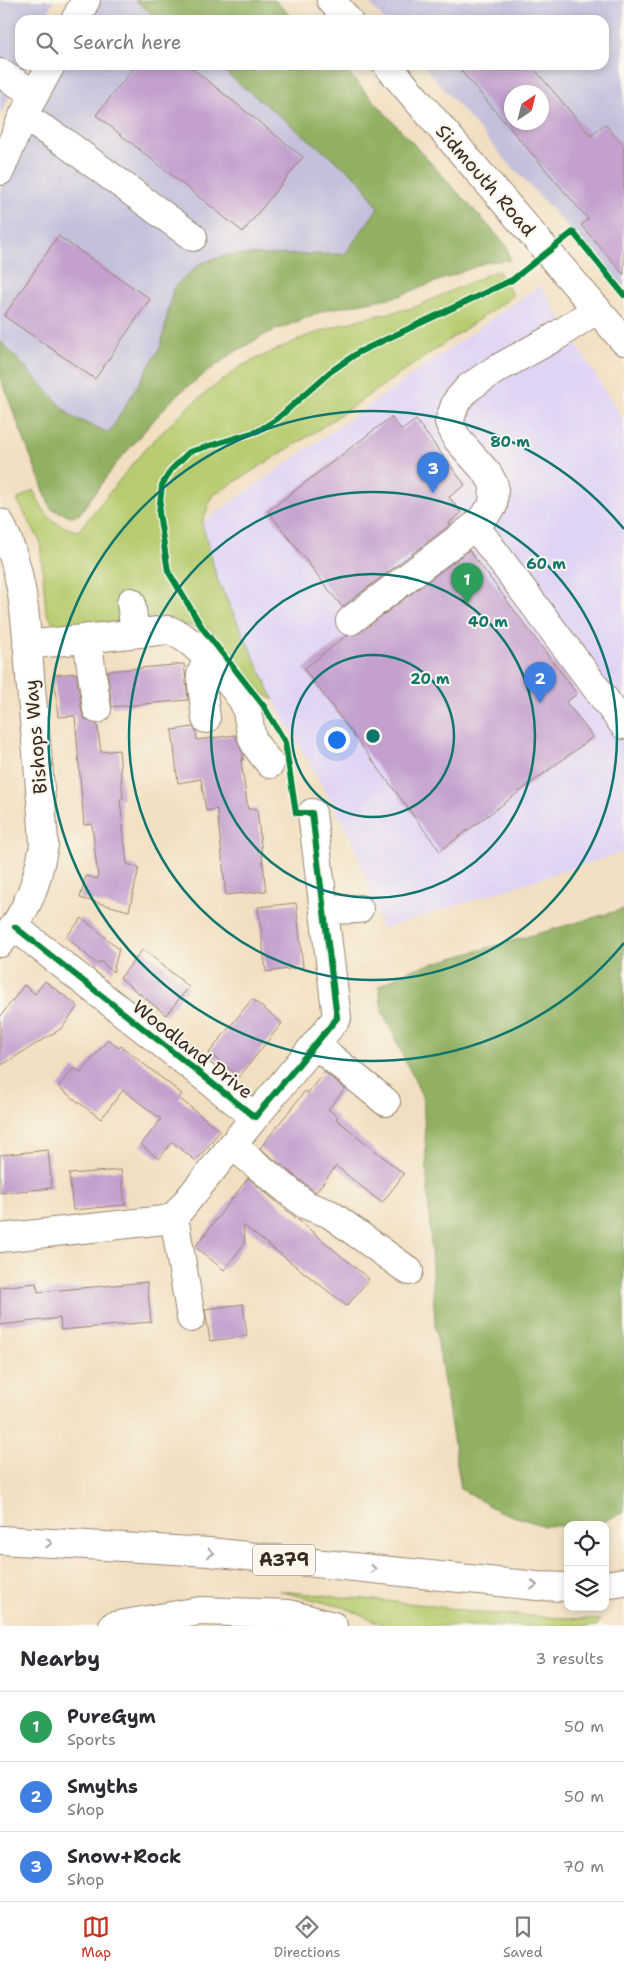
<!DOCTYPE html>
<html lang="en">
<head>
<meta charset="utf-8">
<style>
	:root { --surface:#fff; --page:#f7f7f7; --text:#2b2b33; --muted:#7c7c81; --line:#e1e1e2; --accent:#c8321e }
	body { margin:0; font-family:"Shantell Sans",sans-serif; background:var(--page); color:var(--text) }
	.controls { position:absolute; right:15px; bottom:15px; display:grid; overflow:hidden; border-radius:10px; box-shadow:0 2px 8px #0003 }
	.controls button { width:45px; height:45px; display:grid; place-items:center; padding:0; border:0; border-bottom:1px solid var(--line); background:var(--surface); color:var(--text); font:25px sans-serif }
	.compass { position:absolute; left:504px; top:85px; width:45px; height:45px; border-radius:50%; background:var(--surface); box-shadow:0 2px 8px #0003; rotate:35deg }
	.you { position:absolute; left:336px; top:739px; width:18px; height:18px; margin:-12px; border:4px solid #fff; border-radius:50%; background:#1a73e8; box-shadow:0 0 0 8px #1a73e833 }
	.badge { display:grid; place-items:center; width:32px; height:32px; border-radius:50%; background:var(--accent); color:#fff; font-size:16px; font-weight:700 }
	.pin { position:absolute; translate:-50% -41px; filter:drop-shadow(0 1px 2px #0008) }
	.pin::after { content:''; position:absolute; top:26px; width:18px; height:15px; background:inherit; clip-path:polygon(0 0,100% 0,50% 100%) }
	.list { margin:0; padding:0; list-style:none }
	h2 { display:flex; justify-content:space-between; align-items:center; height:65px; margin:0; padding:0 20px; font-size:21px }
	h2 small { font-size:16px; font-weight:400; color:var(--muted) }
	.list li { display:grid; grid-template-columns:32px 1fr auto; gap:15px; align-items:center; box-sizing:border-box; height:70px; padding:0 20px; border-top:1px solid var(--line) }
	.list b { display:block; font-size:19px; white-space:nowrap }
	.list p { margin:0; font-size:16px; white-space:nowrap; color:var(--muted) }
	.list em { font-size:16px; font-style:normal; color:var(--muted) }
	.icon { flex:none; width:28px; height:28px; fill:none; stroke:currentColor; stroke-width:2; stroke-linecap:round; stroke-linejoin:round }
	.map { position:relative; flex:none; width:624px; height:1626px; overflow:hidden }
	.search { position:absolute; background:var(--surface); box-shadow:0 2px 8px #0003; left:15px; right:15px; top:15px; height:55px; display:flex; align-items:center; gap:12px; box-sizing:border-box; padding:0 18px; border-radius:15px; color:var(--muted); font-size:19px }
	.sheet { height:275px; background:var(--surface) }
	nav { display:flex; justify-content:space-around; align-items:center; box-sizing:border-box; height:70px; border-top:1px solid var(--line); background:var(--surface); font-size:14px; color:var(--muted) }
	nav a { display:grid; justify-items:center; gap:2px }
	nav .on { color:var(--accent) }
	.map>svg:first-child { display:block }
	.built { fill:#e0d4f4 }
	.industrial { fill:#c4c0db; fill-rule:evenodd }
	.green { fill:#b7cc70; stroke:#797b47 }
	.forest { fill:#91b062; stroke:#666d40 }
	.building { fill:#c3a0ce; fill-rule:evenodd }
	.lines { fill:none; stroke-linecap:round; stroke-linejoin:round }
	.minor-casing { stroke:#968470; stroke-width:30 }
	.major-casing { stroke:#968470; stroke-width:30 }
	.minor { stroke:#fff; stroke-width:28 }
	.major { stroke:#fff; stroke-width:28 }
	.cycleway-casing { stroke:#fbf7ec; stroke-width:9 }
	.cycleway { stroke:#00873e; stroke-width:6 }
	.oneway { stroke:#a79f9a }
	.ring { fill:none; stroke:#0f766e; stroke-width:2.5 }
	.labels { text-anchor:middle; stroke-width:4; stroke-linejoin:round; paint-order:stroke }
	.shield { fill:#fbf7ec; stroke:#75685c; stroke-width:1 }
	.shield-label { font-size:18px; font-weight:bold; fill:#3b2a1e }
	.street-label { font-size:19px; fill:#3b2a1e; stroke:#fbf7ec }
	.centre { fill:#0f766e; stroke:#fbf7ec; stroke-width:2.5 }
	.ring-label { font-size:15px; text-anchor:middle; font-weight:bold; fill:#0f766e; stroke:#fbf7ec; stroke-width:4; stroke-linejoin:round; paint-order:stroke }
</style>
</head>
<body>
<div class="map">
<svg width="624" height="1626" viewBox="0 0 624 1626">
	<rect width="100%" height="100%" fill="#fbf7ec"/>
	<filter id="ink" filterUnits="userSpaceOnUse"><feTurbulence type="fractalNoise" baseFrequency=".02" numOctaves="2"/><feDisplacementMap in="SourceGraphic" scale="10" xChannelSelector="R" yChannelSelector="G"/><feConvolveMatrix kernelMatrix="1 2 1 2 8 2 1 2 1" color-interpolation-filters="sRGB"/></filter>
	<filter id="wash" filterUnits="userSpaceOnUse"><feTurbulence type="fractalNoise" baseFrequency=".0096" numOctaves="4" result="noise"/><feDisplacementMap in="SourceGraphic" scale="20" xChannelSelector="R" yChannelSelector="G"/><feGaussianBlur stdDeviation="1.12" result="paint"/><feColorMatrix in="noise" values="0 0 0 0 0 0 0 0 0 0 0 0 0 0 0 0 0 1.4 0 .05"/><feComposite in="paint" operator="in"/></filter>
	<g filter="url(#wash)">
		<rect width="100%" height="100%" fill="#f1dfc1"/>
		<path class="built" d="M540,285L624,421V852L382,929L353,840L274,700L217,579L202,523Z"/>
		<path class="industrial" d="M0,0H53L45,20H20V65H25L0,116Z
			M101,0H135L160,20H88Z
			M367,0H624V287L504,158L423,65H604V20H384ZM512,92H542V122H512Z
			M62,65H216L361,182L378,208L345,254L228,255L173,288L161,346L109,433L72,417L0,341V192L12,161Z"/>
		<path class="green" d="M498,270L513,296L315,432L212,496L202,523L217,579L274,700L259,692L210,629L163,621L106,622L55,626L46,611L40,541L17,500L33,490C46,515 49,524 78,531L145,449L189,406L241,366L307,336L360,319L413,308Z
			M279,1591L428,1605L479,1613L600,1620L597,1626H386L346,1608Z"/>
		<path class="forest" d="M135,0H275L295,20H160Z
			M216,65H341L507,246L510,260L487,262L399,296L326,310L266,334L233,353L183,390L166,406L115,465L79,515L71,516L51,509L0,377V341L72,417L109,433L161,346L173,288L201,263L228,255L345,254L378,208L361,181Z
			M624,909V1512L596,1525L544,1526L498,1511L461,1489L435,1325L423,1098L382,1011L379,986L410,970Z"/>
		<g id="blocks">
			<path class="building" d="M136,65H188L303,157L243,232L96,115Z
				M456,65H531L591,136L605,124L624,146V275L581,225L588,219ZM512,92H542V122H512Z
				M58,236L150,299L95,379L4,316Z
				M391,417L402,430L416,420L465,485L449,497L461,513L449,523L450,525L342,607L268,511Z
				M469,550L577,694L566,702L593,737L440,851L304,669L346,636L359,633Z
				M184,664L188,700L112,707L107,671Z
				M76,673L82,712L85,719L97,724L101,752L119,750L123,799H120L127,864L139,868L129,911L80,898L86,876L98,879L92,824L84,825L75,716L58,717L54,675Z
				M193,727L196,731L197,740L235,735L243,754V760H241L248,809H257L266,891L226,895L217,809L206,811L201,779L178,783L172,730Z
				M296,903L303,967L266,972L258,907Z
				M82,918L119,949L113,972L100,961L97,964L66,937Z
				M143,949L189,987L166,1015L120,978Z
				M45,981L78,1006L62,1028L0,1066V1017L24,985L35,994Z
				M252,999L282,1023L239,1077L209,1053Z
				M108,1039L119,1048L121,1046L182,1094L179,1098L220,1131L196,1161L172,1142L159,1159L141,1145L161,1119L123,1090L101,1119L58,1087L74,1068L81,1073Z
				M324,1072L345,1089L328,1109L338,1117L336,1119L404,1174L382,1203L336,1166L316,1192L314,1191L260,1148L305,1091L308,1093Z
				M48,1150L52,1188L0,1193V1155Z
				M121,1170L125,1205L73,1210L69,1174Z
				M248,1178L369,1279L347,1306L243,1225L245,1243L224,1270L195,1247Z
				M147,1282L151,1322L61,1330L60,1318L0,1325V1287L36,1283L38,1292Z
				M243,1304L247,1336L210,1341L205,1309Z"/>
		</g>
	</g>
	<g filter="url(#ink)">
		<use href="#blocks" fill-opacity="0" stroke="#968470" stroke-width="1"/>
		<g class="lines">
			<defs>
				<path id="minor" d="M331,0L348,20
					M75,20L86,0
					M387,65L624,341
					M0,73L35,94
					M23,116L64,142L193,237
					M0,171L23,116L51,65
					M0,523C26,573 26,633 31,688C36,740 41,792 44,845C37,883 27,915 0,943
					M475,526L624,725
					M131,602L135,633
					M350,621L475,526L493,506L494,485L488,474L457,439L449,422L456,402L468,388L495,370L555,337L597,309
					M87,638L97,709
					M27,645L168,630C192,636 229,680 243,701C250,713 248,730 254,742C258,750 265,757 270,764
					M206,719L201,675L207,659
					M325,910L359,909
					M15,927L255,1117L337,1018L312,813
					M316,1045L386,1102
					M233,1146L306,1205L330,1214L409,1271
					M174,1217L191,1318
					M0,1238L164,1220L174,1217L255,1117"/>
				<path id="major" d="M0,1540L209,1552L537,1586L568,1587
					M605,1585L624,1582
					M113,1626L200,1611L289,1614L333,1626"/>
			</defs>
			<use href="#minor" class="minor-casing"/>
			<use href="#major" class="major-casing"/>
			<use href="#minor" class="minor"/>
			<use href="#major" class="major"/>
			<defs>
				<path id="cycleway" d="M15,927L255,1117L337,1018L312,813H296L285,742L263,705L203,629L168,571L159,513L162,485L171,470L189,452L258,431L277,419L330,372L359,352L512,280L573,232L624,295"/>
			</defs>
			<use href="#cycleway" class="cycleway-casing"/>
			<use href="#cycleway" class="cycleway"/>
		</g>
		<defs><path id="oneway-chevron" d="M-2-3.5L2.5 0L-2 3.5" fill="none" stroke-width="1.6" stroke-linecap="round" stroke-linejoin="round" transform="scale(1.25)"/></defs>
		<g class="oneway">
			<use href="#oneway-chevron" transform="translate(49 1543) rotate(3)"/>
			<use href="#oneway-chevron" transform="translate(211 1553) rotate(5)"/>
			<use href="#oneway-chevron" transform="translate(373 1569) rotate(6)"/>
			<use href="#oneway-chevron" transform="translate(534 1585) rotate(4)"/>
		</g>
	</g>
	<g class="ring">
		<circle cx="373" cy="736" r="81"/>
		<circle cx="373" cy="736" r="162"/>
		<circle cx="373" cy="736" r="244"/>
		<path d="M624 943A325 325 0 1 1 624 529"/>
	</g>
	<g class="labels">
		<rect class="shield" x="253" y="1544.5" width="62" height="31" rx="4"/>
		<g class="shield-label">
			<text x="284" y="1566">A379</text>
		</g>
		<g class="street-label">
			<text transform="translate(486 180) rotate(49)" y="7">Sidmouth Road</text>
			<text transform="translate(35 737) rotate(-95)" y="7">Bishops Way</text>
			<text transform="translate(193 1049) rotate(38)" y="7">Woodland Drive</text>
		</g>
	</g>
	<circle cx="373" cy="736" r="8" class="centre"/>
	<g class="ring-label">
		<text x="510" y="447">80 m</text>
		<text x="546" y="569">60 m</text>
		<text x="488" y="627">40 m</text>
		<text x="430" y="684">20 m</text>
	</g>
</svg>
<div class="controls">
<button><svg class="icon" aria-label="locate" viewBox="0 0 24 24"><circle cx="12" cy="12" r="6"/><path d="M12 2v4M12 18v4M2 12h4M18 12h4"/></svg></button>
<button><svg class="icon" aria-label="layers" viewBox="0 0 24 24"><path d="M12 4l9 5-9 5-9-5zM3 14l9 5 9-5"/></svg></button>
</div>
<svg class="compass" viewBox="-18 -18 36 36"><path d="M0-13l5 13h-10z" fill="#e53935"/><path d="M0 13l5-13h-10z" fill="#7c7c81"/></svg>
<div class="you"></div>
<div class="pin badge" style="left:467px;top:604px;background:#2e9e5b">1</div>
<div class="pin badge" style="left:540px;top:703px;background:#3f7fe0">2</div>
<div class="pin badge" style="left:433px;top:493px;background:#3f7fe0">3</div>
<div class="search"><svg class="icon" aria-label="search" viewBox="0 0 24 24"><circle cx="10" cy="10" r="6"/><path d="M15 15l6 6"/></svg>Search here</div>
</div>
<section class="sheet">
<h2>Nearby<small>3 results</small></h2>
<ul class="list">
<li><span class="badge" style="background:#2e9e5b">1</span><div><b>PureGym</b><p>Sports</p></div><em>50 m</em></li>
<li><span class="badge" style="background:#3f7fe0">2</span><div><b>Smyths</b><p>Shop</p></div><em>50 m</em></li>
<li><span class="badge" style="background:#3f7fe0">3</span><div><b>Snow+Rock</b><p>Shop</p></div><em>70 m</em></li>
</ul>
</section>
<nav>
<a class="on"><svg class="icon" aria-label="map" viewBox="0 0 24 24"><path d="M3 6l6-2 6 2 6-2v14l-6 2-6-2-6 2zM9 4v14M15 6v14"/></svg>Map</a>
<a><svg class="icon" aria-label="directions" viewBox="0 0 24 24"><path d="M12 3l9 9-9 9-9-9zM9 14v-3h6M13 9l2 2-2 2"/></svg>Directions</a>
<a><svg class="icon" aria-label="saved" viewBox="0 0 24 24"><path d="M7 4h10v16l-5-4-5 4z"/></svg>Saved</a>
</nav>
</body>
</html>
